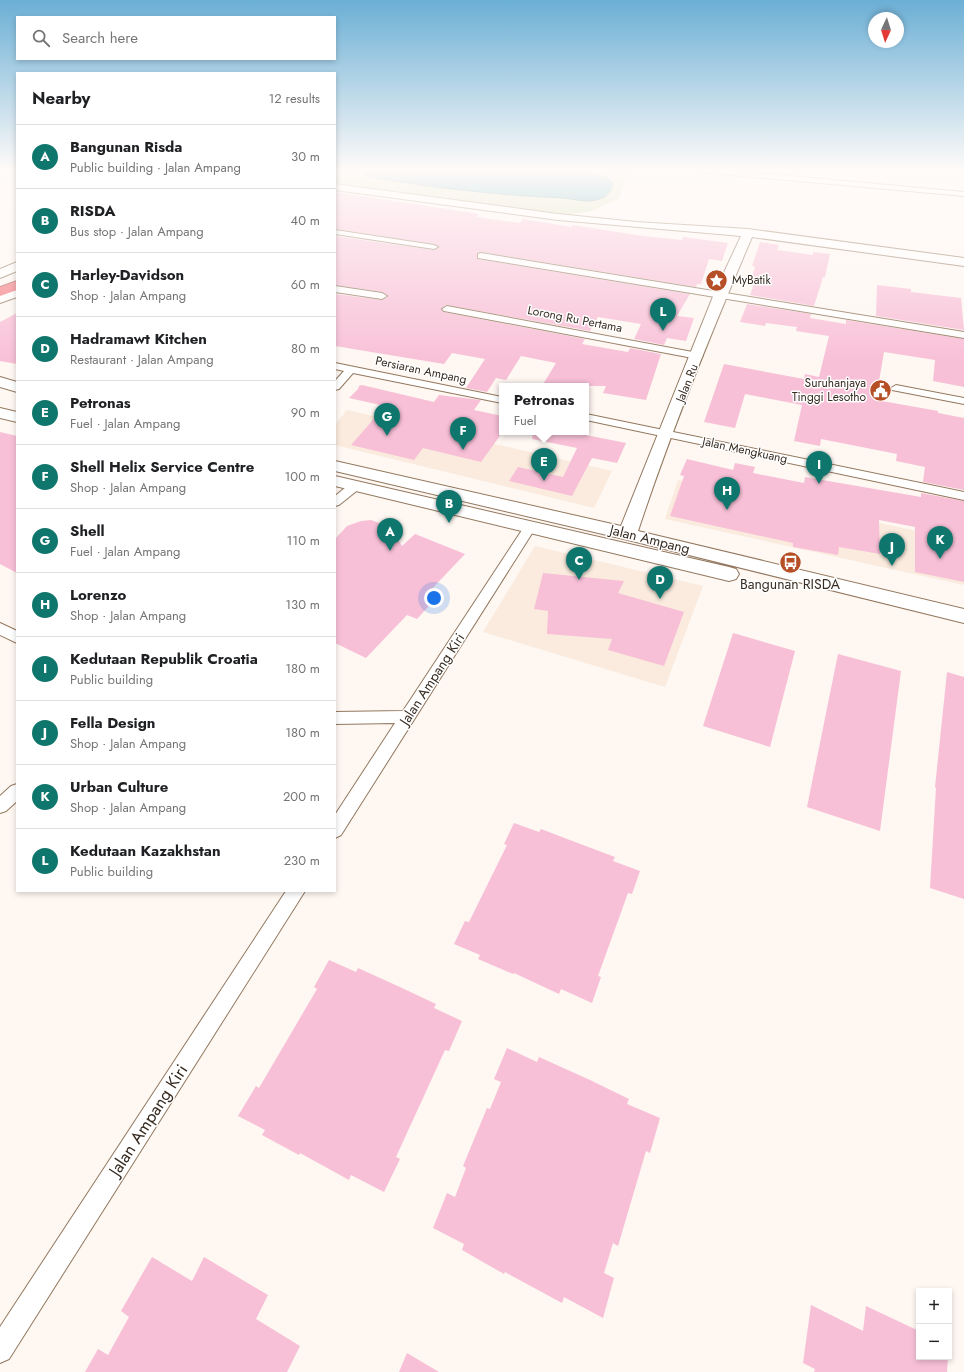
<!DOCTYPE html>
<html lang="en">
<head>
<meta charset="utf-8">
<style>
	:root { --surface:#fff; --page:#f6f6f6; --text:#202124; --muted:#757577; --line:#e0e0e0; --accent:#0f766e }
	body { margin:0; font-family:Jost,sans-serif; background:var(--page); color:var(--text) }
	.controls { position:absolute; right:12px; bottom:12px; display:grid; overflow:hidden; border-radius:0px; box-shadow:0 2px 6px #0003 }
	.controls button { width:36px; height:36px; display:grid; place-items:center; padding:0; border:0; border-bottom:1px solid var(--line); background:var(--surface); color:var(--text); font:20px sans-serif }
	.compass { position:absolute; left:868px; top:12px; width:36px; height:36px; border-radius:50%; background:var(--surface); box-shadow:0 2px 6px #0003; rotate:184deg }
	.you { position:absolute; left:434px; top:598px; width:14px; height:14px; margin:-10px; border:3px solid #fff; border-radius:50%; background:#1a73e8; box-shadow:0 0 0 6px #1a73e833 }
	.badge { display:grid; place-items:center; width:26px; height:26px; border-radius:50%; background:var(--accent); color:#fff; font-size:13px; font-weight:700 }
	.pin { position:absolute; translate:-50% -33px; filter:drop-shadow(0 1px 2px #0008) }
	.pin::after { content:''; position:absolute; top:21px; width:14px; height:12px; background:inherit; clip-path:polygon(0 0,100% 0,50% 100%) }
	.popup { position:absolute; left:499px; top:383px; width:90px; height:52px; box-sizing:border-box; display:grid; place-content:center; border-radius:0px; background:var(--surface); filter:drop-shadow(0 1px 3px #0005); font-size:13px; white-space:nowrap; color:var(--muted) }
	.popup b { font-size:15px; color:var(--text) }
	.popup::after { content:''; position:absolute; left:50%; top:100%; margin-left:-8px; border:8px solid transparent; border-top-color:var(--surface) }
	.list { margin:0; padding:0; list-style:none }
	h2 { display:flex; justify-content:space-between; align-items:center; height:52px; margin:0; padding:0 16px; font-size:17px }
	h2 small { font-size:13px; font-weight:400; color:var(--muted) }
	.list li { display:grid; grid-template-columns:26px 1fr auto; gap:12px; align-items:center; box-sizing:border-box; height:64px; padding:0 16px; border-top:1px solid var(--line) }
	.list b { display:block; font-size:15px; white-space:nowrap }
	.list p { margin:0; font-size:13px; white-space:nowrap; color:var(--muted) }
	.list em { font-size:13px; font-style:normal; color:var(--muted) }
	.icon { flex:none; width:22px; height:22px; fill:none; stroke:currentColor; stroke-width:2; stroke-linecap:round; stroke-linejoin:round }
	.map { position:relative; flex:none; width:964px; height:1372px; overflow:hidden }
	.search { position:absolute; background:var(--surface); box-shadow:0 2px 6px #0003; left:16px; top:16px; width:320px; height:44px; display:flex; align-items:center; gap:10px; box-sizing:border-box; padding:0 14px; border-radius:0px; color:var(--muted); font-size:15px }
	.panel { position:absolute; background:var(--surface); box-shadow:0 2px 6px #0003; left:16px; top:72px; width:320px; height:820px; border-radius:0px }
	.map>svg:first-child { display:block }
	.built { fill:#faebde }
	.green { fill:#d8e0b8 }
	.water { fill:#51a8b9; stroke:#49838c }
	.building { fill:#f8c0d7 }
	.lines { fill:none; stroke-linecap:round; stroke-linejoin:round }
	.street-casing { stroke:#93785f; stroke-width:2 }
	.secondary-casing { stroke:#93785f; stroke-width:2 }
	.highway-casing { stroke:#b26061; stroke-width:2 }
	.street { fill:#fff; fill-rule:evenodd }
	.secondary { fill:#fff; fill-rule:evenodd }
	.highway { fill:#f47c83; fill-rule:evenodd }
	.labels { text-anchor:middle; stroke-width:3; stroke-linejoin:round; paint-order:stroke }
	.far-poi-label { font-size:12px; fill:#372c22; stroke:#fff; text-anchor:start }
	.far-street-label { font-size:12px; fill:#372c22; stroke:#fff }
	.street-label { font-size:14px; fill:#372c22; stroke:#fff }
	.poi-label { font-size:14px; fill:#372c22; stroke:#fff }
	.near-street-label { font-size:17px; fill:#372c22; stroke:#fff }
</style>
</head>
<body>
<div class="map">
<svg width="964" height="1372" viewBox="0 0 964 1372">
	<rect width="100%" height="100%" fill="#fef7f2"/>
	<path class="built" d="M347,410L612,471L594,508L335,445V425Z
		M678,480L964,541V585L665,519Z
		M535,546L703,586L665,687L483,632Z"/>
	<path class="green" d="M335,170H627L620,198L592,211L568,215L335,183Z"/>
	<path class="water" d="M362,170H585L608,178L613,184C611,190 608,196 602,198C589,204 576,199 563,198C497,195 431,188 366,176Z"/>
	<path class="building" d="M335,192L479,214L476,217L520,223L523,219L571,227L572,225L643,236L682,240L683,237L728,243L722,261L709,259L701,284H697L696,287L481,252L478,253V259L690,294L677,316L694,318L686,341L667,338L664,345L634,339L641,324L598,317L590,331L446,305L441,309L444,312L585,339L582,344L628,352L630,348L661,354L646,400L603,393L606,386H542L556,363L521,356L506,380L496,378L487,392L466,388L485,359L452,353L444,364L335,346V294L382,300L388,297L382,292L335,285V236L434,250L439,248L434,244L335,229Z
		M760,242L779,245L777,250L813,255V252L830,254L825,277H823L814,306L750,295L754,284L750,283L755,267L752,266Z
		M877,285L911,289V292L961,298L964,330L876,316Z
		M747,304L811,314L810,318L846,324V320L964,339V387L933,381L935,360L884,352L878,387L882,388V401L938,411V413L964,418V490L923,482L925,467L896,461L897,454L821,439L820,446L794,441L802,405L745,394L735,428L704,422L724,364L804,379L805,374L819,377L829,336L796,331L797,327L766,323L765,326L740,322Z
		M17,313V364L0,361V322Z
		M362,385L434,402L439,395L481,400L474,410L502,416V433L481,462L423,448L414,460L351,445L385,406L349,398L358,389L359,386Z
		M0,432L17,436V573L0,564Z
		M533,432H571L626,443L617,463L592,458L572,496L509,481L518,467L563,477L577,448L532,439Z
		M687,459L733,470L735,463L755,467L753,473L804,483L805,477L921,497V493L964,501V582L915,572V527L879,520L880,554L839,547L838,555L793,547V543L670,516L684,476L680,475Z
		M371,520L390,527L402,546L415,534L465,554L427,594L436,598L417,619L407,615L366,658L335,643V539L347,526L361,521Z
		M543,573L624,581L618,593L684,612L664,666L608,650L612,639L547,634L548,611L534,609Z
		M733,633L795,651L770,747L703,726Z
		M838,654L901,671L880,831L807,807Z
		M947,672L964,677V899L930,888L936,788L935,787Z
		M514,823L539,832L541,829L583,845L615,857L613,861L640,871L632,894L628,893L598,976L601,977L592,1003L561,989L559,994L514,973L513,974L478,959L480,955L454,944L465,921L469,922L507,845L504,844Z
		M329,960L356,972L358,968L402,988L436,1004L434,1008L462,1021L449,1051L445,1050L396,1157L400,1159L384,1192L351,1175L349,1180L300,1153L299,1155L262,1135L265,1130L238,1116L256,1086L259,1088L317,989L314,987Z
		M507,1048L537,1062L539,1057L590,1080L629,1099L627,1104L660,1118L650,1153L646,1151L618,1246L613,1243L604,1273L614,1278L603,1318L564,1297L562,1303L505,1272L504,1274L462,1250L464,1244L433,1228L447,1193L455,1197L466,1168L463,1166L487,1108L490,1109L501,1082L494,1079Z
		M152,1257L192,1281L204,1257L268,1295L256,1319L300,1346L287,1372H85L98,1349L108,1355L129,1317L121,1311Z
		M811,1305L863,1331L866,1306L919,1331V1357H948L947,1372H814L815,1369L803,1363Z
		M407,1353L439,1372H399Z"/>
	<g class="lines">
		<defs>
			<path id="street" d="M695,170H723L964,192V196L698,172Z
				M335,230L434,245L438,247L434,249L335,234Z
				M481,253L964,332V338L478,258V254Z
				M335,286L382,293L387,296L382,299L335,292Z
				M447,306L698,353L703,356L698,359L444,311L442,309Z
				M335,363L502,397V403L353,373L339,389L335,390V381L344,371L335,369Z
				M896,385L964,398V404L892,390L891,388Z
				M586,414L964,492V500L586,420Z
				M355,482L361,486L359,489L339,505L335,506V496L351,483Z
				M530,523L534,524L536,527L341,835L335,838V815L395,723L335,724V712L403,711L526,524Z
				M0,623L17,631V643L0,635Z
				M17,784V801L6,811L0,813V796L11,786Z
				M286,891H305L9,1359L0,1363V1327Z"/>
			<path id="secondary" d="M335,184L558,214L636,222L748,229L964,258V266L752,237C711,333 671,431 638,531L964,609V623L628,540L335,471V461L621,526L714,294L741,236L558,220L335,190Z
				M17,262V271L0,278V269Z
				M17,288V297L0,303V294Z
				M0,377L17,382V392L0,387Z
				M0,408L17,412V422L0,418Z
				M335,476L729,567L736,569L739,574L736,579L729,581L335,486Z"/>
			<path id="highway" d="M17,281V290L0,296V287Z"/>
		</defs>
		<use href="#street" class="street-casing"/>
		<use href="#secondary" class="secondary-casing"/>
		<use href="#highway" class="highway-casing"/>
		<use href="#street" class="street"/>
		<use href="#secondary" class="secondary"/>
		<use href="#highway" class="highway"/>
	</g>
	<linearGradient id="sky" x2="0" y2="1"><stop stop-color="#6bafd5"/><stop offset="0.47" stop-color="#fffbf9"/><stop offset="1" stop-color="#fffbf9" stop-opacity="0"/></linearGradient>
	<rect width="964" height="362" fill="url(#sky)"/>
	<defs>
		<symbol id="sight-disc" viewBox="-11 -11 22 22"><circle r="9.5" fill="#b64f26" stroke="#fff"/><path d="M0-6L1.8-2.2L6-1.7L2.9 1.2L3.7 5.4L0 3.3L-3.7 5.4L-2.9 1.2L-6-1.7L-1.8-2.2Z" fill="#fff"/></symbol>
		<symbol id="civic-disc" viewBox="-11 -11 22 22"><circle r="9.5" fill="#b64f26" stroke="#fff"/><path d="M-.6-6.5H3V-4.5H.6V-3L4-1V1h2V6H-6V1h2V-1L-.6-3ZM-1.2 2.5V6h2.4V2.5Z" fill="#fff"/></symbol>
		<symbol id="bus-disc" viewBox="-11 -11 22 22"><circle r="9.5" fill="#b64f26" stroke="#fff"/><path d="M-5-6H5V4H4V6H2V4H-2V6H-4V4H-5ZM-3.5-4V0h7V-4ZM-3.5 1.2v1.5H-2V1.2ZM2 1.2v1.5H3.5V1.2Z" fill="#fff"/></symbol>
	</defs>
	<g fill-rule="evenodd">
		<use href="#sight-disc" x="704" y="268" width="25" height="25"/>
		<use href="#civic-disc" x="868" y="378" width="25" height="25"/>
		<use href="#bus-disc" x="778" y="550" width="25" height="25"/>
	</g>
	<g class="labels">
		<g class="far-poi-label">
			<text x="732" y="284">MyBatik</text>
			<text x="866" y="387" text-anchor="end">Suruhanjaya<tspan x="866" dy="14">Tinggi Lesotho</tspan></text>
		</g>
		<g class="far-street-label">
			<text transform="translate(575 319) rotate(11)" y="4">Lorong Ru Pertama</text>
			<text transform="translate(421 370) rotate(12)" y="4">Persiaran Ampang</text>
			<text transform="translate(687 383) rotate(-68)" y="4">Jalan Ru</text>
			<text transform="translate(745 450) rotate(12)" y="4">Jalan Mengkuang</text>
		</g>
		<g class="street-label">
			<text transform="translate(650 539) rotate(14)" y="5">Jalan Ampang</text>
			<text transform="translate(432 679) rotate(-57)" y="5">Jalan Ampang Kiri</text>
		</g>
		<g class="poi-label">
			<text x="790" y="589">Bangunan RISDA</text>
		</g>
		<g class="near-street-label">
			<text transform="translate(148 1120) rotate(-57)" y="6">Jalan Ampang Kiri</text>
		</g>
	</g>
</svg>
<div class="controls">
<button>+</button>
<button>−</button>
</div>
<svg class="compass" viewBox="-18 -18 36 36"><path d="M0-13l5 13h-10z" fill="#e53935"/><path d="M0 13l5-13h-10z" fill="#757577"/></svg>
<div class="you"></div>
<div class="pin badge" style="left:390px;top:551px">A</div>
<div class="pin badge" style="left:449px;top:523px">B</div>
<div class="pin badge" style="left:579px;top:580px">C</div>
<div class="pin badge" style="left:660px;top:599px">D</div>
<div class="pin badge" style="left:544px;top:481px">E</div>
<div class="popup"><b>Petronas</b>Fuel</div>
<div class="pin badge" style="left:463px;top:450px">F</div>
<div class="pin badge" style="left:387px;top:436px">G</div>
<div class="pin badge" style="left:727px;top:510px">H</div>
<div class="pin badge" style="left:819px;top:484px">I</div>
<div class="pin badge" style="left:892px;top:566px">J</div>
<div class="pin badge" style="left:940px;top:559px">K</div>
<div class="pin badge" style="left:663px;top:331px">L</div>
<div class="search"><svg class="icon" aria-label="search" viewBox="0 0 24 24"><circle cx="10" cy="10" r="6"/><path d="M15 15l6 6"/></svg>Search here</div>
<section class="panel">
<h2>Nearby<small>12 results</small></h2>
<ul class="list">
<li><span class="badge">A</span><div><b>Bangunan Risda</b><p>Public building · Jalan Ampang</p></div><em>30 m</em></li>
<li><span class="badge">B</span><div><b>RISDA</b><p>Bus stop · Jalan Ampang</p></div><em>40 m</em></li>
<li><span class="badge">C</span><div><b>Harley-Davidson</b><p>Shop · Jalan Ampang</p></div><em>60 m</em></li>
<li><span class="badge">D</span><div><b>Hadramawt Kitchen</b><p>Restaurant · Jalan Ampang</p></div><em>80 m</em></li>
<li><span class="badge">E</span><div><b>Petronas</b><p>Fuel · Jalan Ampang</p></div><em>90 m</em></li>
<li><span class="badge">F</span><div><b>Shell Helix Service Centre</b><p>Shop · Jalan Ampang</p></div><em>100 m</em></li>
<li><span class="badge">G</span><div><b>Shell</b><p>Fuel · Jalan Ampang</p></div><em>110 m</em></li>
<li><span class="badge">H</span><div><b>Lorenzo</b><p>Shop · Jalan Ampang</p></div><em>130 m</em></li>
<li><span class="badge">I</span><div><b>Kedutaan Republik Croatia</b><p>Public building</p></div><em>180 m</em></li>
<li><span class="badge">J</span><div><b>Fella Design</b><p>Shop · Jalan Ampang</p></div><em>180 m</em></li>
<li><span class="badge">K</span><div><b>Urban Culture</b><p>Shop · Jalan Ampang</p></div><em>200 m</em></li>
<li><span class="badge">L</span><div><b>Kedutaan Kazakhstan</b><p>Public building</p></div><em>230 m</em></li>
</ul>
</section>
</div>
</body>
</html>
